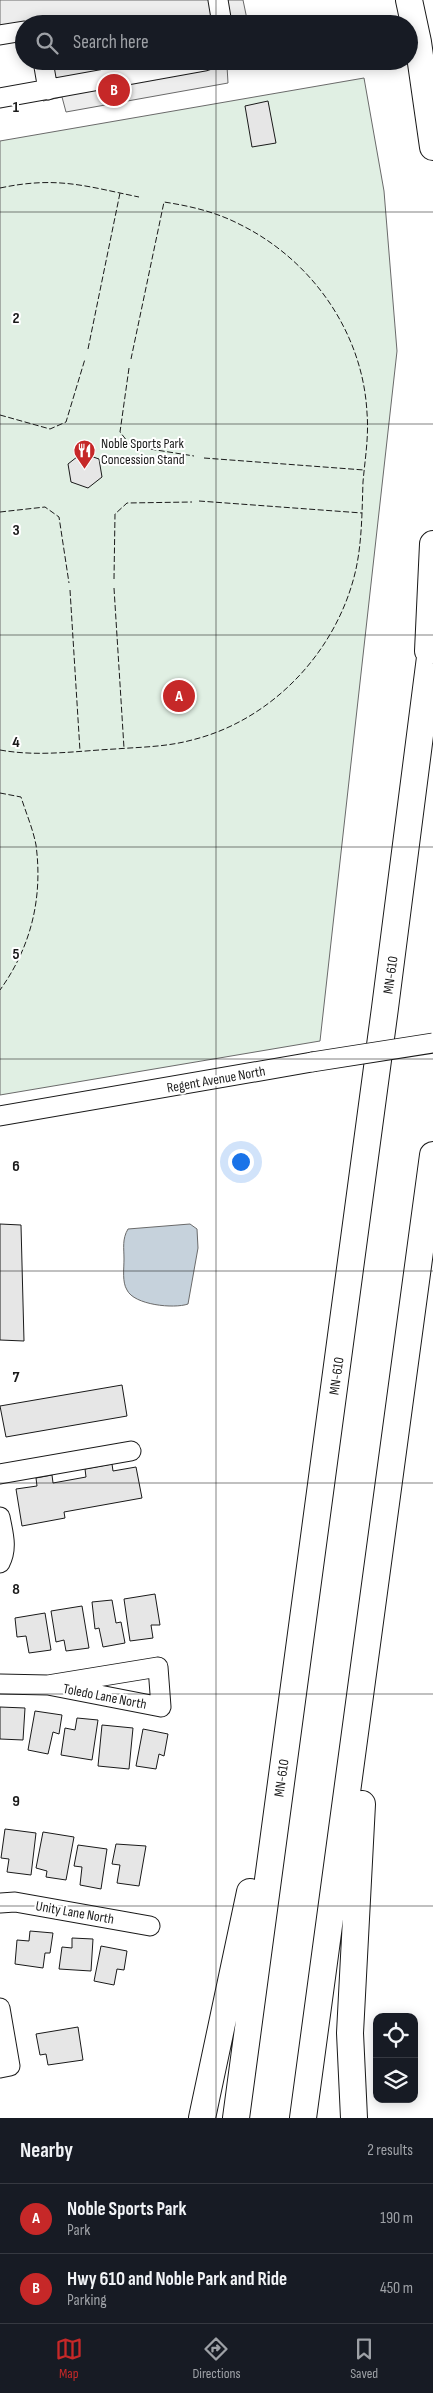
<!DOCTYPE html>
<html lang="en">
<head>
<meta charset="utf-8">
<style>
	:root { --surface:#171b24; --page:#242831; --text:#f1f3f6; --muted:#9ea1a6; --line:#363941; --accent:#c62828 }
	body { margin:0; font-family:"Sofia Sans Condensed",sans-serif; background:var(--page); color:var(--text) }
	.controls { position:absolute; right:15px; bottom:15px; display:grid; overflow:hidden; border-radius:10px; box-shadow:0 2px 12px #0003 }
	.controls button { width:45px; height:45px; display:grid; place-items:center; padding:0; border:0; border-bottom:1px solid var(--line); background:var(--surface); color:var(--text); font:25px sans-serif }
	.you { position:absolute; left:240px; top:1161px; width:18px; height:18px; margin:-12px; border:4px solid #fff; border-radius:50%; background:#1a73e8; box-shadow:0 0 0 8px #1a73e833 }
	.badge { display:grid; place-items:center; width:32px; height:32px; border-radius:50%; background:var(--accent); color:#fff; font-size:16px; font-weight:700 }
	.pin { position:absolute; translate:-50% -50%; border:2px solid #fff; box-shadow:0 1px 5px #0006 }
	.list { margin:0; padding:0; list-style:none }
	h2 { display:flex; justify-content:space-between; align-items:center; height:65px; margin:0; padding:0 20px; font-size:21px }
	h2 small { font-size:16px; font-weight:400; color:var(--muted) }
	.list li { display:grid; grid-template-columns:32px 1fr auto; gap:15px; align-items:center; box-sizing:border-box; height:70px; padding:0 20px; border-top:1px solid var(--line) }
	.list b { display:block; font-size:19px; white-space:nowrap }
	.list p { margin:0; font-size:16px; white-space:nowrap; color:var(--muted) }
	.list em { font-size:16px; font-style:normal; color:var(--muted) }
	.icon { flex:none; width:28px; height:28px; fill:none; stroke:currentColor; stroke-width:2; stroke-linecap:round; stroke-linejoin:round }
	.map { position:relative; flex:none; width:433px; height:2118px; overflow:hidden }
	.search { position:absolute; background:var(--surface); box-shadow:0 2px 12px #0003; left:15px; right:15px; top:15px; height:55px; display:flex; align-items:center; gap:12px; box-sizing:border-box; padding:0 18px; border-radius:28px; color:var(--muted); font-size:19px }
	.sheet { height:205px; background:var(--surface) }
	nav { display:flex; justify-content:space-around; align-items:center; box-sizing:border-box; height:70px; border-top:1px solid var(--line); background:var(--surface); font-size:14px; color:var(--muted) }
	nav a { display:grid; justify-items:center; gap:2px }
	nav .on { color:var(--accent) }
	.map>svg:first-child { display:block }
	.green { fill:#e0efe3; stroke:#6a6a6a }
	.parking { fill:#ededed; stroke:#6a6a6a }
	.water { fill:#c6d2dc; stroke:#6a6a6a }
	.building { fill:#e6e6e6; stroke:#1a1a1a }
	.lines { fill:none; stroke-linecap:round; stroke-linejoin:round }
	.minor-casing { stroke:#1a1a1a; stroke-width:21 }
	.highway-casing { stroke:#1a1a1a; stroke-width:28 }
	.minor { stroke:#fff; stroke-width:19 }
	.highway { stroke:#fff; stroke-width:26 }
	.minor-bridge-casing { stroke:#1a1a1a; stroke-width:21; stroke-linecap:butt }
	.minor-bridge { stroke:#fff; stroke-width:19 }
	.fence { stroke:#1a1a1a; stroke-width:1; stroke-dasharray:6 2.5; stroke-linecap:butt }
	.grid { fill:none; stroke:#1a1a1a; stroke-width:1; stroke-opacity:0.55 }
	.labels { text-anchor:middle; stroke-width:4; stroke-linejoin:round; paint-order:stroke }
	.poi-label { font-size:14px; fill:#1a1a1a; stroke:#fff; text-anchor:start }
	.street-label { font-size:14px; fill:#1a1a1a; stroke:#fff }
	.grid-label { font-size:16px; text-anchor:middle; font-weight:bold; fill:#1a1a1a; stroke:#fff; stroke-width:4; stroke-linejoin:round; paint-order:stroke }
</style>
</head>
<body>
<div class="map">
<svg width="433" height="2118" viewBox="0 0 433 2118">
	<rect width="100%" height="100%" fill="#fff"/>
	<path class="green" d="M364,78L384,191L397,351L320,1041L0,1095V141Z"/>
	<path class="parking" d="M0,0H243L248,24H24L0,43Z
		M35,61H253L227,66L228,83L66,112L62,97L43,101Z"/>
	<path class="water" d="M190,1224L197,1229L198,1248L188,1304C174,1309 134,1305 127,1290C122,1282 124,1269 124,1259C124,1248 122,1239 128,1229Z"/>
	<path class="building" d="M268,101L276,143L252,147L245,106Z
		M82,453L99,459L102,477L88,488L71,482L68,464Z
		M0,1224L21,1225L24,1341L0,1340Z
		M122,1385L127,1416L6,1437L0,1406Z
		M112,1464L113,1471L136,1467L142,1498L64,1512L65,1518L22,1526L16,1489L37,1486L36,1478L52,1475L53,1483L86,1477L85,1469Z
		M155,1594L160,1625H151L153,1638L130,1641L124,1599Z
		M112,1600L116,1623L121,1622L125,1643L103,1647L99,1628L95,1629L92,1602Z
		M82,1606L89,1648L66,1651L64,1640L56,1642L51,1611Z
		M45,1613L51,1650L29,1653L26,1636L17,1637L15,1618Z
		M0,1707L25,1708L23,1740L0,1739Z
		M35,1711L62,1715L59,1734L53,1732L48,1754L28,1750Z
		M77,1718L98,1720L92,1760L61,1755L65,1728L75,1730Z
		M102,1725L133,1728L129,1769L98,1766Z
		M143,1729L168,1734L164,1756L159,1754L156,1769L136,1766Z
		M5,1829L36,1833L31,1875L7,1872L9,1859L1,1858Z
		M43,1832L74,1837L66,1880L46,1877L47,1871L36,1868Z
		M116,1844L146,1846L139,1886L117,1883L120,1865L112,1864Z
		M78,1845L107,1849L101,1889L80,1885L82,1867L74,1866Z
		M30,1931L53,1933L50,1953H45L43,1968L15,1964L17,1940L29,1941Z
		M72,1938L93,1939L91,1971L59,1969L62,1947L72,1948Z
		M101,1946L127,1951L124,1970L117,1969L114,1985L94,1981Z
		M78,2027L83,2060L48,2065L46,2054L40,2055L36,2034Z"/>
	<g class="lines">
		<defs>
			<path id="minor" d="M218,0L222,24
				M0,35L24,31
				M43,61L48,90
				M0,98L205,61
				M0,1116L312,1062
				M0,1474L131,1451
				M0,1517C3,1533 8,1548 0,1563
				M0,1684L48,1685L161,1707L158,1667L48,1685
				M0,1903L15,1902L150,1926
				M0,2008L10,2066L0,2068"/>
			<path id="highway" d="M409,0L418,42L433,147
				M428,651L433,544
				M202,2118L250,1892
				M236,2118L385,1008L433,634
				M303,2118L433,1155
				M354,2118L350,2033L362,1804"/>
		</defs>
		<use href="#minor" class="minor-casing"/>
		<use href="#highway" class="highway-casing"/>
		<use href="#minor" class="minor"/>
		<use href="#highway" class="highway"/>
		<defs>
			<path id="minor-bridge" d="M312,1062L433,1043"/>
		</defs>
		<use href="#minor-bridge" class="minor-bridge-casing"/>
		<use href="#minor-bridge" class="minor-bridge"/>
		<path class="fence" d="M0,188C57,176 85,186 139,197
			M88,349L120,193
			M129,368L120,432L131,446L194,456
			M0,415L50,429L66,422L85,359
			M204,458L364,470
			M199,501L362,513
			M0,512L45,507L59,517L69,583
			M114,579L115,514L127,503L192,502
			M114,588L124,748
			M70,590L80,751
			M0,750C39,757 76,751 115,749C141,747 166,747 192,740C273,720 338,650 356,569C362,541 362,511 363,482C365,459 369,436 367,413C363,332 311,259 239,224C216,212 190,206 164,202L131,359
			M0,793L21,797C26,813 33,829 36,845C43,898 31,947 0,990"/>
	</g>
	<path class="grid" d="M216,0V24M216,61V2118M0,212H433M0,424H433M0,635H433M0,847H433M0,1059H433M0,1271H433M0,1483H433M0,1694H433M0,1906H433"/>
	<defs>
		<symbol id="restaurant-pin" viewBox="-11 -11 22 30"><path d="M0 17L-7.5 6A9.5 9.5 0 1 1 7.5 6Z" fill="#c62828" stroke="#fff"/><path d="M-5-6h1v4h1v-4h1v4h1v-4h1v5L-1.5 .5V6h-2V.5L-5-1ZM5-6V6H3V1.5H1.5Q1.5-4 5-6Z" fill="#fff"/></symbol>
	</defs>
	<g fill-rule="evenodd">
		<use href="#restaurant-pin" x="72" y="438" width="25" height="34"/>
	</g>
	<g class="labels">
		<g class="poi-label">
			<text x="101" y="448">Noble Sports Park<tspan x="101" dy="16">Concession Stand</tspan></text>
		</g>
		<g class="street-label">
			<text transform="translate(390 975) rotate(-82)" y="5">MN-610</text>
			<text transform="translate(216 1079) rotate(-10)" y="5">Regent Avenue North</text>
			<text transform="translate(336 1376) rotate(-82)" y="5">MN-610</text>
			<text transform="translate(105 1696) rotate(11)" y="5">Toledo Lane North</text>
			<text transform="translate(281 1778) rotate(-82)" y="5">MN-610</text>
			<text transform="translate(75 1912) rotate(10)" y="5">Unity Lane North</text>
		</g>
	</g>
	<g class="grid-label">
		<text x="16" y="112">1</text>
		<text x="16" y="323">2</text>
		<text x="16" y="535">3</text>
		<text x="16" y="747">4</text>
		<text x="16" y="959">5</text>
		<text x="16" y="1171">6</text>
		<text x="16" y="1382">7</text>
		<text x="16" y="1594">8</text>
		<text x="16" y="1806">9</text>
	</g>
</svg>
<div class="controls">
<button><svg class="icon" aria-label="locate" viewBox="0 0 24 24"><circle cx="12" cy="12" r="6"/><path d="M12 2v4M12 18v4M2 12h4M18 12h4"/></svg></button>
<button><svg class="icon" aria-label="layers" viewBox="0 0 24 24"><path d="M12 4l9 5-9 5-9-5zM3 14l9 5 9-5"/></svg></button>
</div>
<div class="you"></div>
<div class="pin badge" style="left:179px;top:696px">A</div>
<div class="pin badge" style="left:114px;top:90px">B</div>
<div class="search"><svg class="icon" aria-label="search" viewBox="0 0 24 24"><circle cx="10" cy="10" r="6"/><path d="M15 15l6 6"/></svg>Search here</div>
</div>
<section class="sheet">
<h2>Nearby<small>2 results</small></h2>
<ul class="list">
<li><span class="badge">A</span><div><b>Noble Sports Park</b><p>Park</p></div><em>190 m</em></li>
<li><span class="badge">B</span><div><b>Hwy 610 and Noble Park and Ride</b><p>Parking</p></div><em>450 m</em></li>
</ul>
</section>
<nav>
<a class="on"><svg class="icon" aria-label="map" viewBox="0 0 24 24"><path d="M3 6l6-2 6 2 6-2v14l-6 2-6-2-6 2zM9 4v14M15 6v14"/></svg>Map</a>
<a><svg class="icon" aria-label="directions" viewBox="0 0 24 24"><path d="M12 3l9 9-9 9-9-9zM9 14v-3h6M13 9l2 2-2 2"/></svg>Directions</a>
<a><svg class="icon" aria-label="saved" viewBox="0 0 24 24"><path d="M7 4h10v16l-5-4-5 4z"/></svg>Saved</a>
</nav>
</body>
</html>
